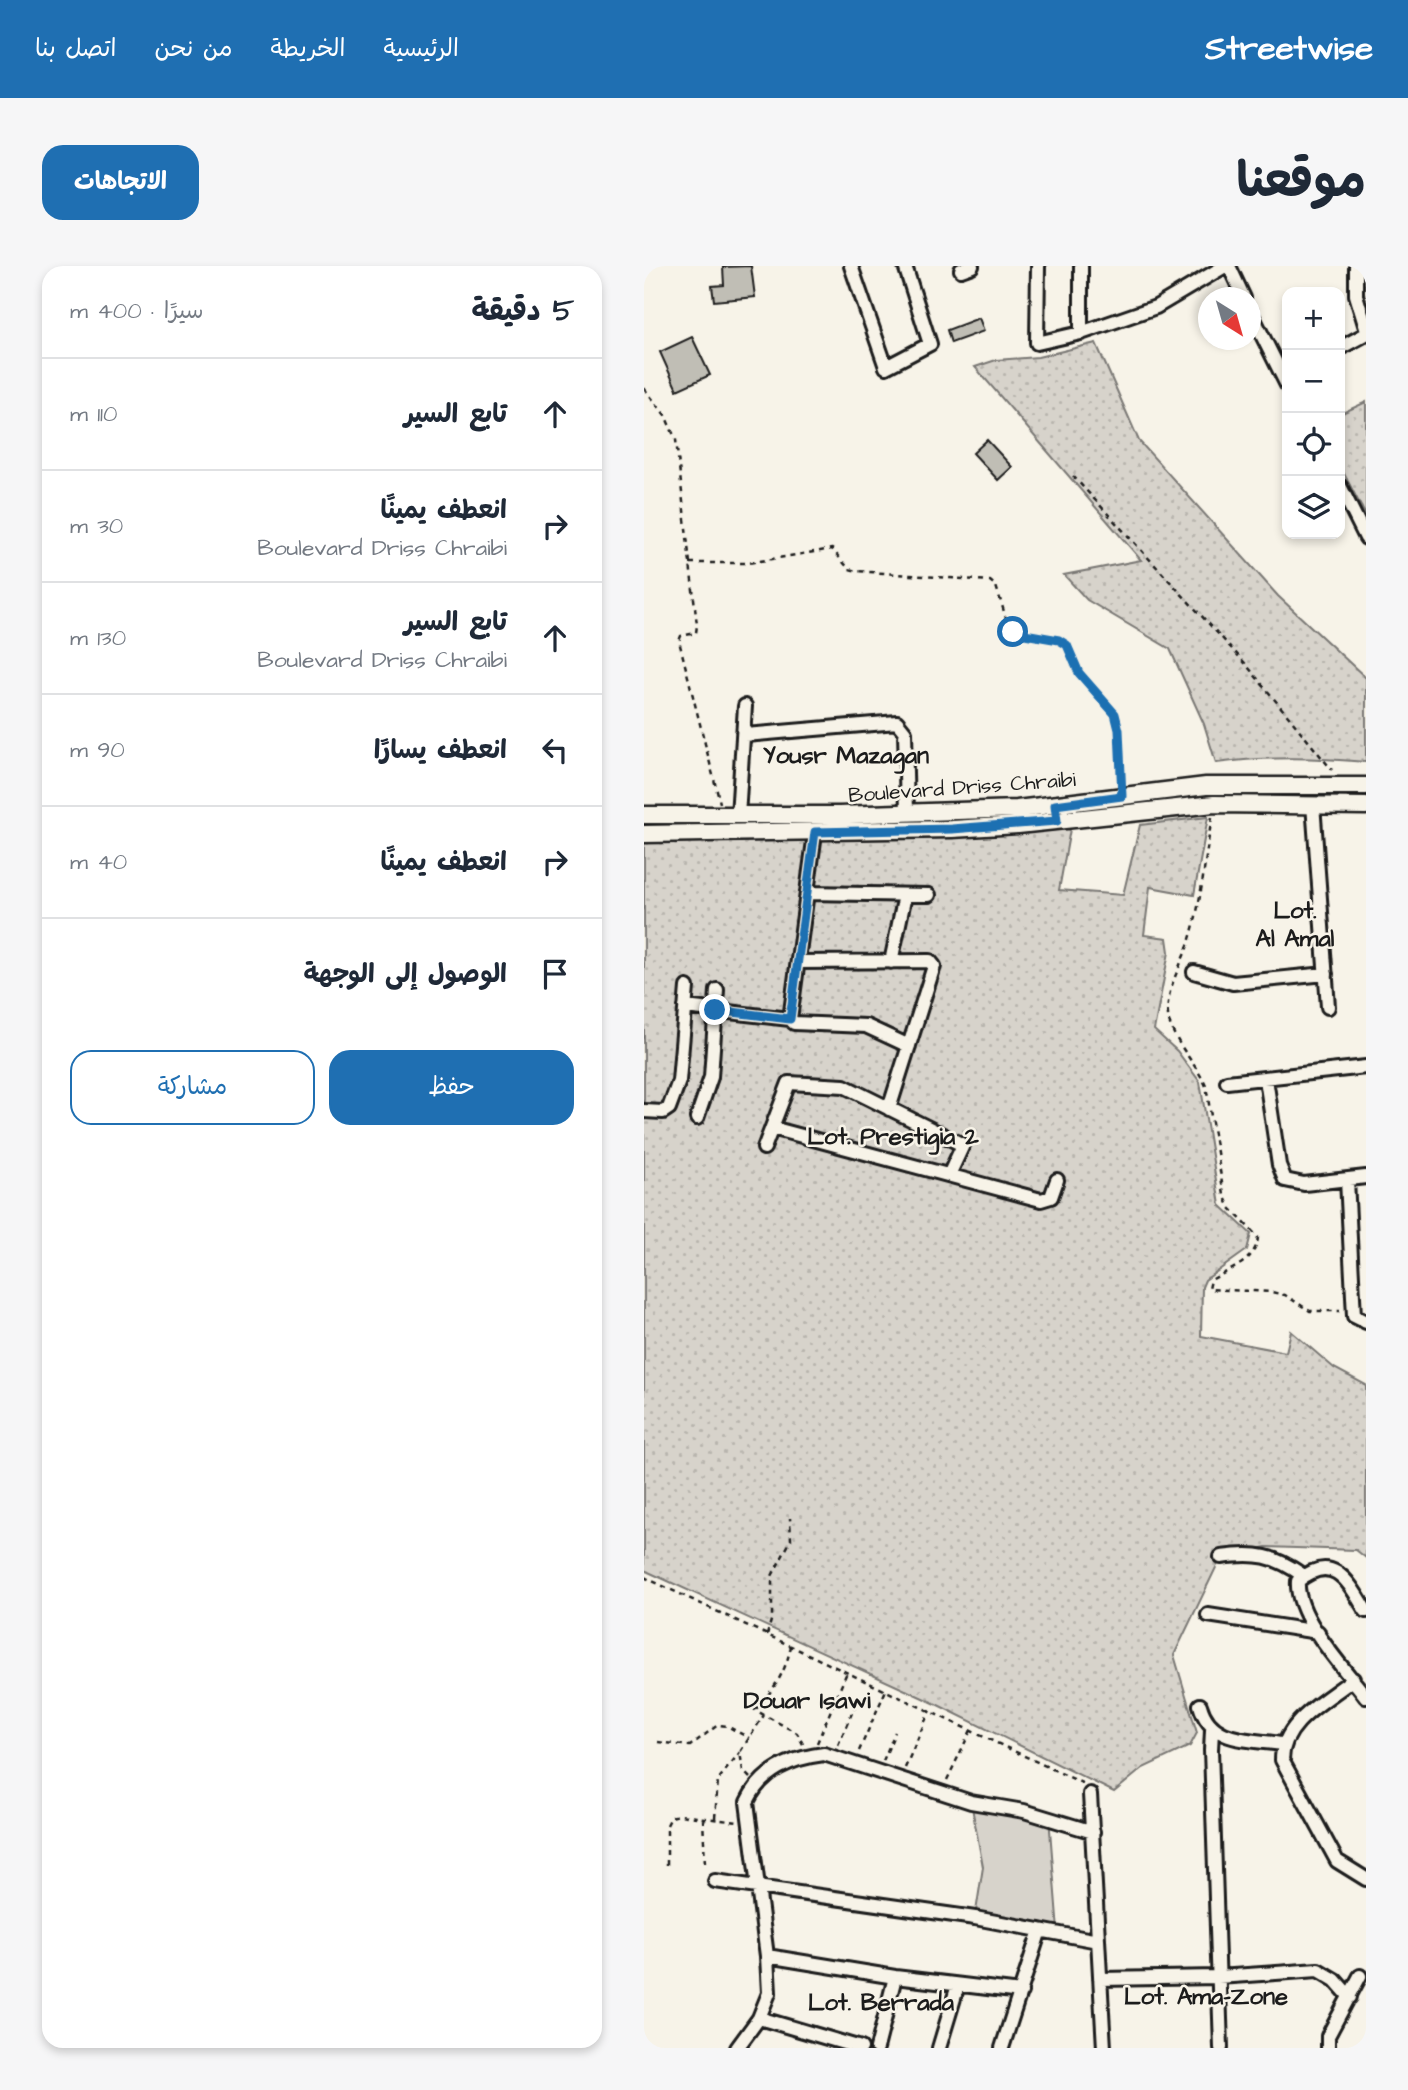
<!DOCTYPE html>
<html lang="ar">
<head>
<meta charset="utf-8">
<style>
	:root { --surface:#fff; --page:#f6f6f7; --text:#1f2937; --muted:#747a83; --line:#e0e1e3; --accent:#1f6fb2 }
	body { margin:0; font-family:"Architects Daughter","Playpen Sans Arabic",sans-serif; background:var(--page); color:var(--text); direction:rtl }
	.controls { position:absolute; right:21px; top:21px; display:grid; overflow:hidden; border-radius:14px; box-shadow:0 4px 10px #0003 }
	.controls button { width:63px; height:63px; display:grid; place-items:center; padding:0; border:0; border-bottom:2px solid var(--line); background:var(--surface); color:var(--text); font:35px sans-serif }
	.compass { position:absolute; left:554px; top:21px; width:63px; height:63px; border-radius:50%; background:var(--surface); box-shadow:0 4px 10px #0003; rotate:143deg }
	.stop { position:absolute; width:21px; height:21px; margin:-16px; border:5px solid #1f6fb2; border-radius:50%; background:#fff }
	.stop.end { background:#1f6fb2; border-color:#fff; box-shadow:0 2px 7px #0008 }
	.list { margin:0; padding:0; list-style:none }
	h2 { display:flex; justify-content:space-between; align-items:center; height:91px; margin:0; padding:0 28px; font-size:30px }
	h2 small { font-size:23px; font-weight:400; color:var(--muted) }
	.list li { display:grid; grid-template-columns:46px 1fr auto; gap:21px; align-items:center; box-sizing:border-box; height:112px; padding:0 28px; border-top:2px solid var(--line) }
	.list b { display:block; font-size:26px; white-space:nowrap }
	.list p { margin:0; font-size:23px; white-space:nowrap; color:var(--muted) }
	.list em { font-size:23px; font-style:normal; color:var(--muted) }
	.actions { display:flex; gap:14px; padding:21px 28px }
	.actions a { flex:1; padding:16px 0; border:2px solid var(--accent); border-radius:21px; text-align:center; font-size:24px; color:var(--accent) }
	.actions .main { background:var(--accent); color:#fff }
	.icon { flex:none; width:38px; height:38px; fill:none; stroke:currentColor; stroke-width:2; stroke-linecap:round; stroke-linejoin:round }
	.map { position:relative; flex:none; width:722px; height:1782px; overflow:hidden; direction:ltr; border-radius:21px }
	header { display:flex; align-items:center; gap:42px; box-sizing:border-box; height:98px; padding:0 35px; background:var(--accent); color:#fff }
	header strong { font-size:33px }
	nav { display:flex; gap:38px; margin-inline-start:auto; font-size:24px }
	.intro { display:flex; align-items:center; justify-content:space-between; box-sizing:border-box; height:168px; padding:0 42px }
	h1 { margin:0; font-size:49px }
	.button { padding:18px 32px; border-radius:21px; background:var(--accent); color:#fff; font-size:24px; font-weight:700 }
	main { display:flex; gap:42px; padding:0 42px }
	aside { flex:1; background:var(--surface); border-radius:21px; box-shadow:0 4px 10px #0003 }
	.map>svg:first-child { display:block }
	.grass { fill:url(#grass-dots); stroke:#7a7874; stroke-width:2 }
	.green { fill:#d7d3cb; stroke:#7a7874; stroke-width:2 }
	.building { fill:#c0beb5; stroke:#1c1c1c; stroke-width:2 }
	.lines { fill:none; stroke-linecap:round; stroke-linejoin:round }
	.minor-casing { stroke:#1c1c1c; stroke-width:18 }
	.major-casing { stroke:#1c1c1c; stroke-width:21 }
	.path { stroke:#1c1c1c; stroke-width:2.5; stroke-dasharray:5 5; stroke-linecap:butt }
	.minor { stroke:#f7f3e8; stroke-width:12 }
	.major { stroke:#f7f3e8; stroke-width:16 }
	.route { stroke:#1f6fb2; stroke-width:9 }
	.labels { text-anchor:middle; stroke-width:5; stroke-linejoin:round; paint-order:stroke }
	.street-label { font-size:21px; fill:#1c1c1c; stroke:#f7f3e8 }
	.quarter-label { font-size:24px; font-weight:bold; fill:#1c1c1c; stroke:#f7f3e8 }
</style>
</head>
<body>
<header>
<strong>Streetwise</strong>
<nav><a>الرئيسية</a><a>الخريطة</a><a>من نحن</a><a>اتصل بنا</a></nav>
</header>
<div class="intro"><h1>موقعنا</h1><a class="button">الاتجاهات</a></div>
<main>
<div class="map">
<svg width="722" height="1782" viewBox="0 0 722 1782">
	<defs>
		<pattern id="grass-dots" width="8" height="8" patternUnits="userSpaceOnUse" patternTransform="scale(1.75)"><rect width="8" height="8" fill="#d7d3cb"/><path d="M2 2h.1M6 6h.1" fill="none" stroke="#b8b5ae" stroke-width="1.8" stroke-linecap="round"/></pattern>
	</defs>
	<rect width="100%" height="100%" fill="#f7f3e8"/>
	<filter id="ink" filterUnits="userSpaceOnUse"><feTurbulence type="fractalNoise" baseFrequency=".0143" numOctaves="2"/><feDisplacementMap in="SourceGraphic" scale="14" xChannelSelector="R" yChannelSelector="G"/><feConvolveMatrix kernelMatrix="1 2 1 2 8 2 1 2 1" color-interpolation-filters="sRGB"/></filter>
	<g filter="url(#ink)">
		<path class="grass" d="M452,77L495,175L634,330L722,412V496C671,491 623,490 572,497L560,458L526,383L443,334L420,309L497,294L331,101L352,94L394,91Z
			M722,136V250L696,200V148Z
			M564,551L550,629L506,621L500,669L523,672L525,686L510,764L533,785L556,816L576,939L607,968L603,984L561,1014L558,1021L557,1070L642,1086L647,1065L690,1102L722,1119V1292L712,1284L622,1281L577,1291L530,1389L553,1467L546,1480L499,1502L470,1526L292,1438L0,1304V573L324,570L426,563L415,624L479,629L496,559Z"/>
		<path class="green" d="M327,1536L405,1551L414,1665L331,1652L339,1601Z"/>
		<path class="building" d="M107,0L111,31L70,35L68,20L80,19L79,1Z
			M335,52L340,65L307,77L303,64Z
			M48,71L66,109L33,124L16,86Z
			M343,174L368,201L354,214L329,187Z"/>
		<g class="lines">
			<defs>
				<path id="minor" d="M207,0L242,101L286,78L261,0
					M394,0L393,77L437,67L512,41L581,0
					M437,0V67
					M585,0L600,32
					M712,0V29L722,62
					M317,4L328,0
					M606,45L643,119
					M696,82L722,68
					M696,220L722,272
					M101,469L253,456L261,466L263,547
					M669,538L684,741
					M94,550L101,440
					M171,567L146,753L150,757L222,760L265,780
					M163,627L285,629
					M154,696L286,695L290,700L245,843
					M247,696L261,629
					M550,706L589,717L682,708
					M41,741L146,753
					M622,813L635,899L641,914L660,918L722,911
					M583,816L722,801
					M0,845L19,846L25,842L35,815L43,721
					M53,852L67,811L73,724
					M128,862L397,934L407,931L413,914
					M120,882L145,817L200,820L319,879L305,909
					M703,914L710,1050L722,1056
					M577,1291C613,1286 630,1289 660,1310
					M722,1345C705,1317 690,1285 654,1315C651,1351 701,1403 722,1431
					M564,1349L674,1366
					M709,1413C682,1435 638,1456 638,1494L693,1595L722,1613
					M556,1439C566,1477 604,1473 638,1478
					M568,1464L567,1484L577,1782
					M446,1528L460,1782
					M71,1615L331,1652L454,1675
					M123,1690L251,1711L377,1726
					M456,1713L574,1711L674,1704L691,1714L706,1731
					M115,1752L217,1782
					M93,1782L115,1752L125,1727L123,1690L103,1536C118,1504 147,1492 180,1488L327,1536L380,1545L449,1566
					M233,1782L251,1711
					M295,1782L314,1719
					M358,1782L396,1664
					M684,1782V1770L716,1710"/>
				<path id="major" d="M0,549H195L373,543L562,520H722
					M0,568L308,563L374,559L570,538L722,540"/>
			</defs>
			<use href="#minor" class="minor-casing"/>
			<use href="#major" class="major-casing"/>
			<path class="path" d="M0,122L21,149L32,174L53,359L52,367L37,370L35,375L76,537
				M429,210L600,396L688,504
				M46,297H104L188,283L205,303L213,305L346,315L352,320L366,365L415,374L423,379L434,407L464,439L474,456L476,516
				M568,551C561,591 558,634 546,673C539,697 521,723 524,749C526,772 552,797 562,820L580,929L586,942L614,971C612,996 586,1003 567,1014L565,1023L627,1026L641,1029L666,1045H696
				M0,1311L440,1518
				M123,1369L128,1351V1310L147,1274L146,1252
				M147,1380C141,1408 130,1423 111,1444L153,1467L160,1480
				M14,1476L46,1480L74,1459L83,1460L105,1472
				M173,1477L203,1406
				M194,1479L211,1440
				M215,1485L242,1424
				M239,1495L251,1466
				M261,1502L286,1444
				M106,1512L99,1505L96,1486L120,1449
				M303,1514L327,1464
				M59,1552L61,1599
				M71,1552L74,1514L96,1486
				M23,1599V1559L27,1551L35,1549L94,1556"/>
			<use href="#minor" class="minor"/>
			<use href="#major" class="major"/>
		</g>
	</g>
	<g class="lines" filter="url(#ink)">
		<path class="route" d="M71,744L146,753L171,566L308,563L413,555L411,539L478,530L475,464L471,448L435,407L423,379L415,374L369,366"/>
	</g>
	<g class="labels">
		<g class="street-label">
			<text transform="translate(318 521) rotate(-4)" y="7">Boulevard Driss Chraibi</text>
		</g>
		<g class="quarter-label">
			<text x="202" y="497">Yousr Mazagan</text>
			<text x="651" y="652">Lot.<tspan x="651" dy="28">Al Amal</tspan></text>
			<text x="249" y="878">Lot. Prestigia 2</text>
			<text x="163" y="1442">Douar Isawi</text>
			<text x="562" y="1738">Lot. Ama-Zone</text>
			<text x="237" y="1744">Lot. Berrada</text>
		</g>
	</g>
</svg>
<div class="controls">
<button>+</button>
<button>−</button>
<button><svg class="icon" aria-label="locate" viewBox="0 0 24 24"><circle cx="12" cy="12" r="6"/><path d="M12 2v4M12 18v4M2 12h4M18 12h4"/></svg></button>
<button><svg class="icon" aria-label="layers" viewBox="0 0 24 24"><path d="M12 4l9 5-9 5-9-5zM3 14l9 5 9-5"/></svg></button>
</div>
<svg class="compass" viewBox="-18 -18 36 36"><path d="M0-13l5 13h-10z" fill="#e53935"/><path d="M0 13l5-13h-10z" fill="#747a83"/></svg>
<div class="stop" style="left:369px;top:366px"></div>
<div class="stop end" style="left:71px;top:744px"></div>
</div>
<aside>
<h2>5 دقيقة<small>سيرًا · 400 m</small></h2>
<ul class="list">
<li><svg class="icon" aria-label="ahead" viewBox="0 0 24 24"><path d="M12 20V5M6 11l6-6 6 6"/></svg><div><b>تابع السير</b></div><em>110 m</em></li>
<li><svg class="icon" aria-label="right" viewBox="0 0 24 24"><path d="M7 20v-9h11M14 6l5 5-5 5"/></svg><div><b>انعطف يمينًا</b><p>Boulevard Driss Chraibi</p></div><em>30 m</em></li>
<li><svg class="icon" aria-label="ahead" viewBox="0 0 24 24"><path d="M12 20V5M6 11l6-6 6 6"/></svg><div><b>تابع السير</b><p>Boulevard Driss Chraibi</p></div><em>130 m</em></li>
<li><svg class="icon" aria-label="left" viewBox="0 0 24 24"><path d="M17 20v-9H6M10 6l-5 5 5 5"/></svg><div><b>انعطف يسارًا</b></div><em>90 m</em></li>
<li><svg class="icon" aria-label="right" viewBox="0 0 24 24"><path d="M7 20v-9h11M14 6l5 5-5 5"/></svg><div><b>انعطف يمينًا</b></div><em>40 m</em></li>
<li><svg class="icon" aria-label="arrive" viewBox="0 0 24 24"><path d="M6 21V4h12l-3 4 3 4H6"/></svg><div><b>الوصول إلى الوجهة</b></div></li>
</ul>
<div class="actions"><a class="main">حفظ</a><a>مشاركة</a></div>
</aside>
</main>
</body>
</html>
